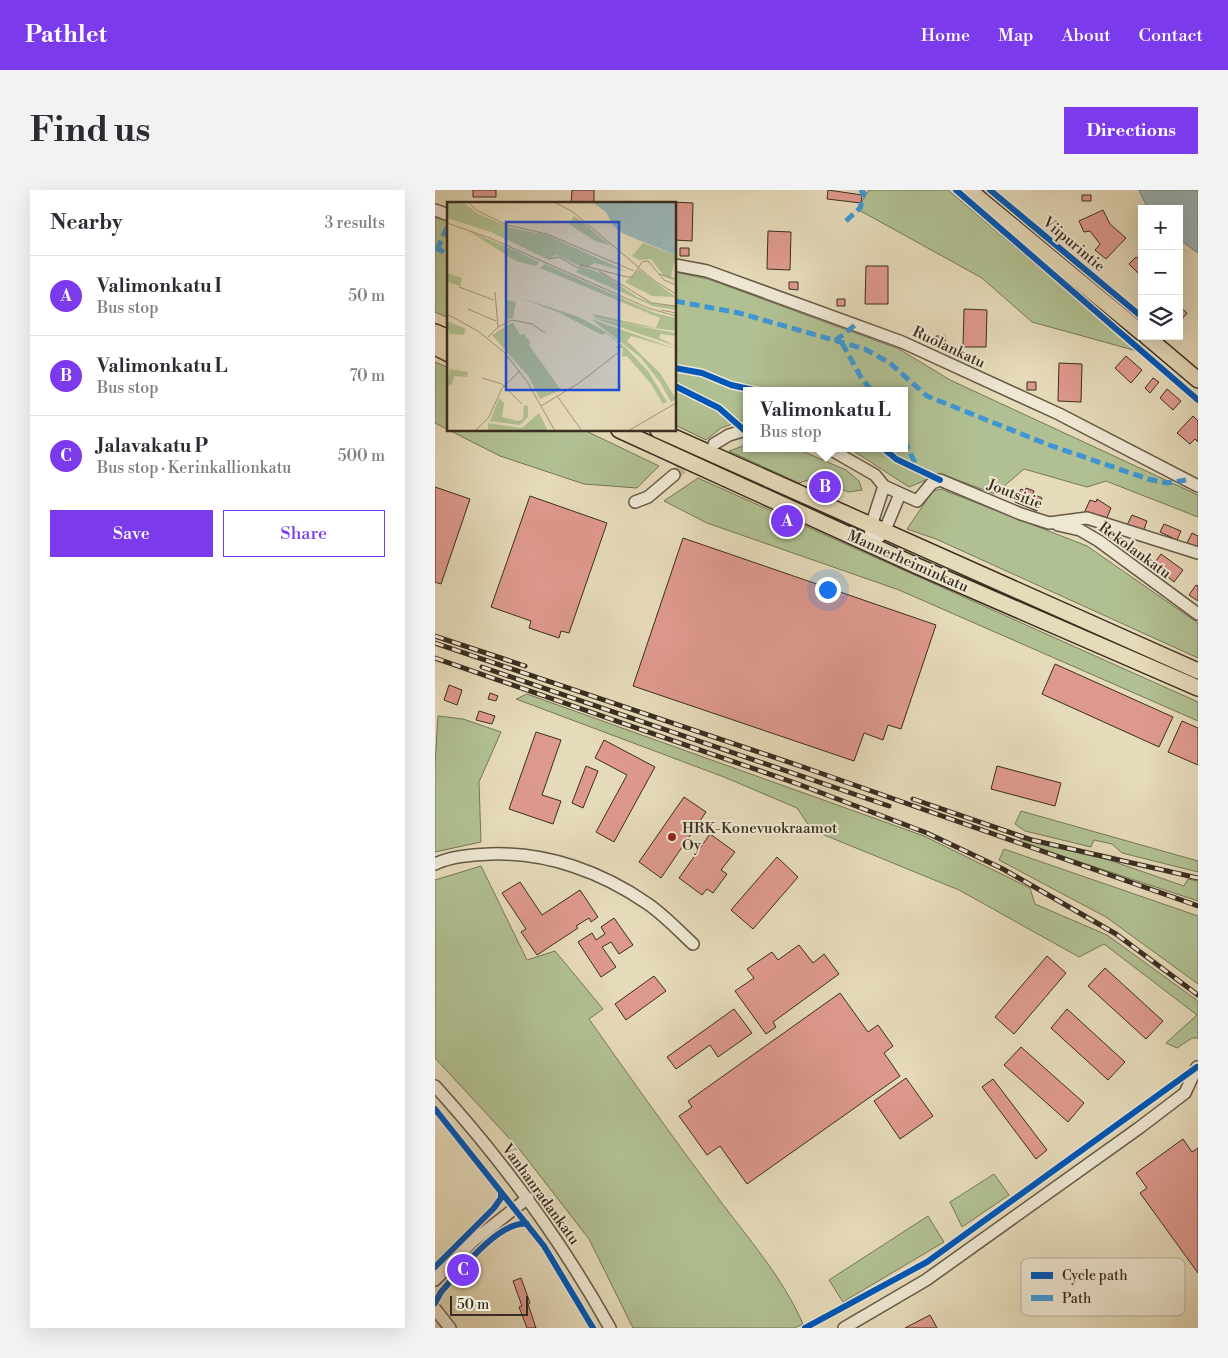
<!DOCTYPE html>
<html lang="en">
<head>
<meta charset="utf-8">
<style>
	:root { --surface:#fff; --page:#f2f2f3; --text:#2b2b33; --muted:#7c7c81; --line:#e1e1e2; --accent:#7c3aed }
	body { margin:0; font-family:"Libre Bodoni",serif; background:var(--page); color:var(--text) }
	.controls { position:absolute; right:15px; top:15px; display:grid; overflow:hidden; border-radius:0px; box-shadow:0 5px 20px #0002 }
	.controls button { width:45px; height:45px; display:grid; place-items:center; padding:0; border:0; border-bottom:1px solid var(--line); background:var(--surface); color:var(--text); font:25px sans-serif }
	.scale { position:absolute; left:15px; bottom:12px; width:78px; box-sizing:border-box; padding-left:5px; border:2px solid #3a2d20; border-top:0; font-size:14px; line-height:18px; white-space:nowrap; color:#3a2d20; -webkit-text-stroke:4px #eee7d2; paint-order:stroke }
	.you { position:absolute; left:392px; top:399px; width:18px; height:18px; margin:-12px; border:4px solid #fff; border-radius:50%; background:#1a73e8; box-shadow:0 0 0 8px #1a73e833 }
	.badge { display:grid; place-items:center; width:32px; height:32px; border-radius:50%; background:var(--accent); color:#fff; font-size:16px; font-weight:700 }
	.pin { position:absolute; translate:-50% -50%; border:2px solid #fff; box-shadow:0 1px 5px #0006 }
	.popup { position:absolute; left:308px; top:197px; width:165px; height:65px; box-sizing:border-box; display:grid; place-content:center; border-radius:0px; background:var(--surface); filter:drop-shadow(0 1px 4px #0005); font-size:16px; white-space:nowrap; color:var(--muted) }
	.popup b { font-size:19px; color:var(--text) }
	.popup::after { content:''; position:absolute; left:50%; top:100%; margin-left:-10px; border:10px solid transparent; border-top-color:var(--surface) }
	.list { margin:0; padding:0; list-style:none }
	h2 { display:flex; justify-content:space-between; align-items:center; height:65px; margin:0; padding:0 20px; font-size:21px }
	h2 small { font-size:16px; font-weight:400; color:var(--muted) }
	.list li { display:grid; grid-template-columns:32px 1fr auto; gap:15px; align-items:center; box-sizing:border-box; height:80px; padding:0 20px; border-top:1px solid var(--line) }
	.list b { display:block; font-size:19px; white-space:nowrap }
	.list p { margin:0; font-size:16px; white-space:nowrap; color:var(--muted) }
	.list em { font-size:16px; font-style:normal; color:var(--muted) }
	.actions { display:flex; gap:10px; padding:15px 20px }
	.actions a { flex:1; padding:11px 0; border:1px solid var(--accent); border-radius:0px; text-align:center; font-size:18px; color:var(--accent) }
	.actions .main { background:var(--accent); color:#fff }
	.icon { flex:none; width:28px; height:28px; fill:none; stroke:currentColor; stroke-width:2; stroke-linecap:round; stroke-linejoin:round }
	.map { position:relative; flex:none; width:763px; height:1138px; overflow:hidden; border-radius:0px }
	header { display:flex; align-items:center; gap:30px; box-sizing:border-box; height:70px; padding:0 25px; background:var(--accent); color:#fff }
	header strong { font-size:24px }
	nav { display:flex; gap:28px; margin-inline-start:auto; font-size:18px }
	.intro { display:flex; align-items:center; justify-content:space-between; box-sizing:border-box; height:120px; padding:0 30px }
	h1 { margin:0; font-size:35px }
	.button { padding:12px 22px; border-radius:0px; background:var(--accent); color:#fff; font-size:18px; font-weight:700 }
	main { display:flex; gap:30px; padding:0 30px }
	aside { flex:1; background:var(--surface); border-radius:0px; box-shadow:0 5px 20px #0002 }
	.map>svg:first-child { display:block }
	.green { fill:#b1c092; stroke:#767659 }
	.water { fill:#9bb8ba; stroke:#74807c }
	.building { fill:#de998e; stroke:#3a2d20 }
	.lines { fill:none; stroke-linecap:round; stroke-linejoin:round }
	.minor-tunnel { stroke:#c3b79a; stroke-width:11; stroke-dasharray:11 5.5; stroke-linecap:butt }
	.minor-casing { stroke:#655846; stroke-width:14 }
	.major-casing { stroke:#3a2d20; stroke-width:18 }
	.minor { stroke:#eee7d2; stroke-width:11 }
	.major { stroke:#e5dab9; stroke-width:15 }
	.rail-casing { stroke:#3a2d20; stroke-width:5 }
	.rail { stroke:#eee7d2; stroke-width:3; stroke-dasharray:9; stroke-linecap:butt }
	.quiet { stroke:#3e96d5; stroke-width:5; stroke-dasharray:10 5; stroke-linecap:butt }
	.cycleway-casing { stroke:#eee7d2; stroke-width:9 }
	.cycleway { stroke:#0057b8; stroke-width:6 }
	.poi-dot { fill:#8f2418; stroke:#eee7d2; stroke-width:2 }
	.labels { text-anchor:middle; stroke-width:4; stroke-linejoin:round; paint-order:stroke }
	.street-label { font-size:15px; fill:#3a2d20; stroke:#eee7d2 }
	.poi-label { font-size:15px; fill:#3a2d20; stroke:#eee7d2; text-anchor:start }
	.inset-road { fill:none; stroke:#a1957c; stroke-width:1 }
	.view { fill:#1d4ed8; fill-opacity:0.15; stroke:#1d4ed8; stroke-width:2.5 }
	.inset-edge { fill:none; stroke:#3a2d20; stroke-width:2.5 }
	.key { fill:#eee7d2; stroke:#b8af9d; stroke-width:1 }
	.key-label { font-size:14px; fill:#3a2d20 }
</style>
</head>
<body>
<header>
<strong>Pathlet</strong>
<nav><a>Home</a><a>Map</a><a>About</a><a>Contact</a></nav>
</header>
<div class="intro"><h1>Find us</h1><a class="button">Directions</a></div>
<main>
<aside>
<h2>Nearby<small>3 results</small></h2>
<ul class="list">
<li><span class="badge">A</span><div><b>Valimonkatu I</b><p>Bus stop</p></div><em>50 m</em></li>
<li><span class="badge">B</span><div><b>Valimonkatu L</b><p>Bus stop</p></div><em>70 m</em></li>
<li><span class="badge">C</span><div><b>Jalavakatu P</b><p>Bus stop · Kerinkallionkatu</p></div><em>500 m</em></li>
</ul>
<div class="actions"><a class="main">Save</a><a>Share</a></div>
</aside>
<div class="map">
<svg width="763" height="1138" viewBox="0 0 763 1138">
	<rect width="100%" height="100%" fill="#e5dab9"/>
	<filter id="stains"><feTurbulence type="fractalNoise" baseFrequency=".004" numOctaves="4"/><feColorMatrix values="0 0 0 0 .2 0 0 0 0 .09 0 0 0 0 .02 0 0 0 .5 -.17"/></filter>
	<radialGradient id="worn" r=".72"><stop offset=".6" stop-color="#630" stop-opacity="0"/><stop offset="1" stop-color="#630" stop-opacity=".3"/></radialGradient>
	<path class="green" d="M434,0H513L702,161L597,132L547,88L422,19Z
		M0,26L14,32V128L0,122Z
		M240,82L273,89L464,159L515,190L763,305V327L671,291L652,297L589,279L560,304L506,284L474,297L414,258H469V201H311V229L286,238L271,250L240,235Z
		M0,172L14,178V240H149L224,276L202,298L149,294L65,266L0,233Z
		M311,255V258H360L411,280L424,291L427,300L413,302L382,287L364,293L294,261Z
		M263,288L763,512V531L464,400L272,333L229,311Z
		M506,299L652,356L763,433V468L501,349L472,339L498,301Z
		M92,504L489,646L595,698L600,714L672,745L763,811V848H757L742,858L731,853L762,825L669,754L644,767L524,700L377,640L362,618L289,587L81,509Z
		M3,526L28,529L66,542L44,592L46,652L0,662V575Z
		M586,621L763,671V682L687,663L677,654L659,650L656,657L590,641L580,634Z
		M586,649L674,670L749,696L753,689L763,691V711L585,652Z
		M569,659L763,726V794L671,727L564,670Z
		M46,676L92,770L120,761L168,819L154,829C196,889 239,949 283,1008C313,1048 348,1088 368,1134L359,1138H198L154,1049L85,960L0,868V690Z
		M559,984L574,1005L527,1037L515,1012Z
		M493,1026L509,1052L408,1112L394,1090Z"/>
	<path class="water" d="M704,0H763V63L744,49V19H713Z"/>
	<path class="building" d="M38,0H61V7H38Z
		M137,0H159V14H136Z
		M393,0L427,5L426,13L392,9Z
		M647,5H656V11H647Z
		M235,12L258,13L257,51L240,50V14Z
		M668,20L675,34L691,48L671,69L660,60L665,54L655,41L649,42L644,31Z
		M333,41L356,42L355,80L332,79Z
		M245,58H254V66H245Z
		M701,67L707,71V87L694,74Z
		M431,76H453V114H430Z
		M354,92H363V100L354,99Z
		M402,109H410V116H402Z
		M744,116L752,123L744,133Z
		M529,119L552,120L551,157H528Z
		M501,146H510V154H501Z
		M691,166L707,180L696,193L680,178Z
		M624,173L647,174L646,212L623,211Z
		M718,188L724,192L715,203L710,198Z
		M592,192H601V200H592Z
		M732,199L746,211L738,220L725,208Z
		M758,226L763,231V252L760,249L755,254L742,243Z
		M0,297L35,309L6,394L0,392Z
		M591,298L599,301L598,304L607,308L602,321L580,312L586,299L590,301Z
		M95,306L172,333L134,443L126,441L124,448L94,438L96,431L56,417Z
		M662,309L676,318L671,330L650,321L655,310L661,312Z
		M697,325L712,331L708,342L692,335Z
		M729,334L746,341L742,350L725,342Z
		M674,338L682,343L677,353L668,347Z
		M757,343L763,346V358L752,353Z
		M248,348L501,435L466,539L453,535L448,550L429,543L419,571L198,496Z
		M726,364L748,380L739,392L718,375Z
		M761,395L763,396V411L754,405Z
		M620,474L738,527L724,557L607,504Z
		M14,495L27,500L22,515L9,510Z
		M55,503L63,506L61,511L53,509Z
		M44,521L60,526L57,534L41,530Z
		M747,531L763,538V575L733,562Z
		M101,542L126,550L107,605L126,611L118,634L74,619Z
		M169,550L220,577L179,652L161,642L192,585L160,568Z
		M151,576L163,581L148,618L137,613Z
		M562,576L626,593L620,616L556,599Z
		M249,607L271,622L226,688L204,672Z
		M275,644L300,662L286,680L292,684L278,703L272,699L267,705L244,688Z
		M342,667L363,687L318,739L296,720Z
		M85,692L107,725L145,700L163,727L156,732L154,728L141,736L143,738L102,765L86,742L91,739L67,703Z
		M179,728L198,755L184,764L176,752L167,757L181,777L166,787L143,752L157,743L161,750L170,744L166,737Z
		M364,755L378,773L389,764L404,784L338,832L341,837L331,844L300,801L319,788L312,779L337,762L343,770Z
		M612,766L631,783L579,844L560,827Z
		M670,778L728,831L711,849L653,796Z
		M219,786L231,801L191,830L180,814Z
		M405,803L433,842L443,835L458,856L449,863L465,886L312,994L285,956L272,965L244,926L257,917L253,911Z
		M299,819L317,843L283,867L275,855L241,879L232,867Z
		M632,819L690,872L673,890L616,838Z
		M586,857L649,913L633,932L569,875Z
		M471,888L498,926L465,949L439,911Z
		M558,889L612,960L601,969L547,897Z
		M748,949L757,962L763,958V1083L705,1003L712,998L701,983Z
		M86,1088L95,1113L93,1114L101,1138H92L84,1117L87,1116L78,1091Z
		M495,1125L502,1138H470Z"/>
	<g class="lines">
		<path class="minor-tunnel" d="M239,285L275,257"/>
		<defs>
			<path id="minor" d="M0,20L14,25
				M240,75L272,81L467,152L624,224L763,296
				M279,254L294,245L311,240
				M393,258L440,285L449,296L482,311L497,293L505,290L586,324L614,333L652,328L763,363
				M200,312L213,307L239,285
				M623,335L645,340L664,351L763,424
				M444,347L449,342L465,304
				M435,354L436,336L449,296
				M0,674C17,666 37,665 56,664C112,662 167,682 213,714C229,725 244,741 258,754
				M0,896C68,971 126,1050 175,1138
				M0,1090L38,1051L93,1008
				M0,1119L15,1138
				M409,1138L491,1090L704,938L750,903L762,877"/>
			<path id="major" d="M534,0L707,143
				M0,142L14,148
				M711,146L763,190
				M0,157L14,164
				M184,240L482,376L763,498
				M223,240L763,481"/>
		</defs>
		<use href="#minor" class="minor-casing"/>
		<use href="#major" class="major-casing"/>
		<use href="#minor" class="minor"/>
		<use href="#major" class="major"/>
		<defs>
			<path id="rail" d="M0,446L90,476
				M0,453L368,577L763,716
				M0,468L363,594L492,643L568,679L681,744L763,805
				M47,477L454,616
				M478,609L597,650L763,688"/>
		</defs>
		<use href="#rail" class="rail-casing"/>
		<use href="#rail" class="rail"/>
		<path class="quiet" d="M411,31L425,18L429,3L425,0
			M0,58L14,64
			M2,60L14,33
			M240,111L304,123L430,159L455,173L492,206L614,255L713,289L732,293L751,290
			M400,151L420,135
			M407,153L427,189L437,201
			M469,250L483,279"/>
		<defs>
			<path id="cycleway" d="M521,0L763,210
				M555,0L707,127
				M240,178L267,183L296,195L323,201
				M240,196L284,218L309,240
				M448,258L461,269L505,290
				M0,919L109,1056L158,1138
				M0,1077L59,1018L66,1008V1002
				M0,1113L6,1102C24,1082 64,1030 92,1034
				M370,1138L492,1072L762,877"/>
		</defs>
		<use href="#cycleway" class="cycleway-casing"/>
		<use href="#cycleway" class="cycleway"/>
	</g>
	<circle class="poi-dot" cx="237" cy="647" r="5"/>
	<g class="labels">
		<g class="street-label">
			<text transform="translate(639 54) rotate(40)" y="5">Viipurintie</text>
			<text transform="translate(514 157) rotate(25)" y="5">Ruolankatu</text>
			<text transform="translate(580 304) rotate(21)" y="5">Joutsitie</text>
			<text transform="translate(700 360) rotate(36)" y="5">Rekolankatu</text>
			<text transform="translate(473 371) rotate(24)" y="5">Mannerheiminkatu</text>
			<text transform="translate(106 1004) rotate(54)" y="5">Vanhanradankatu</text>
		</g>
		<g class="poi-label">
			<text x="247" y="643">HRK-Konevuokraamot<tspan x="247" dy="17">Oy</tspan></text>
		</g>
	</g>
	<g transform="translate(12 12)">
		<rect width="229" height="229" fill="#e5dab9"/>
		<path d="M0,0H16L30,11L64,26L100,33L181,70L147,61L142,65L130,63L110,53L100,57L44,30L0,16ZM127,14L135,20L163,43L148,39L122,22ZM20,28L69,49L92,60L89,64L69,59ZM196,41L229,53L224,75L229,80L217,74L204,57L192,58L185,54ZM98,62L208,111L229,116V129L185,123L147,115L146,112L209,126L213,116L93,66ZM134,64L156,72L190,95L207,102L229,104V108L206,104L129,70ZM192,67L210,82L229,95L205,94L178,80ZM0,71L15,76L13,84L0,80ZM71,95L132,115L159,130L180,147L201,169L220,200L216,202L204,182L180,154L175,155L176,146H168L172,142L159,131L155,133L113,111ZM60,98L69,100L66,116L58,118ZM146,116L229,131V134L213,132L212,136L229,144ZM144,117L229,147L184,134L180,139L213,171L229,197L224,200L213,180L193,155ZM0,119L19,127L17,133L2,132ZM66,120L73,133L77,132L84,141L82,143L114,188L93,197L82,175L45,133ZM3,167L21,170L20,175L7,174L5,183L0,182ZM52,196L57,201L55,215L71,219L76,217L77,203L81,204V215L73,223L43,219ZM92,211L101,229L41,228V221L75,226Z" fill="#b1c092"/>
		<path d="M145,0H229V53L177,32L166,24L159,10Z" fill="#9bb8ba"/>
		<path class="inset-road" d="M21,0L29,8L60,23L100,32L187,69M107,0L126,10L209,80L229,92M0,21L43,36L201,106L229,114M101,57L112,55L131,66L134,63L180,75H185L195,60L201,59L217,78L229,83M152,69L205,101L229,104M212,72L229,77M12,85L47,98M48,90L51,125M21,107L49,119M214,108L229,111M0,112L31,129L58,151L81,181L108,229M41,135L51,125L65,118L85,122L98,131M35,176L55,182L75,202M110,194L135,229M94,204L132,181L172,150M28,229L42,215L55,186L73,169M181,229L229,201"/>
		<path class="view" d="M59,20H172V188H59Z"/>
		<rect width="229" height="229" class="inset-edge"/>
	</g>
	<rect x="586" y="1068" width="164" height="58" rx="8" class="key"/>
	<rect x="596" y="1082" width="22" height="7" fill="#0057b8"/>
	<rect x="596" y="1105" width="22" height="6" fill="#3e96d5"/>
	<g class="key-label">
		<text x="627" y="1090">Cycle path</text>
		<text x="627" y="1113">Path</text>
	</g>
	<rect width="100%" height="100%" filter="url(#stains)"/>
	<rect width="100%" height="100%" fill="url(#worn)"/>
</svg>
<div class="controls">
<button>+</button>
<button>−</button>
<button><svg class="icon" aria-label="layers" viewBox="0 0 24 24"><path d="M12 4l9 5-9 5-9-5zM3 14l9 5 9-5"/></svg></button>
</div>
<div class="scale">50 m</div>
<div class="you"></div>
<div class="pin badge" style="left:352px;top:331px">A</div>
<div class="pin badge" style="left:390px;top:297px">B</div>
<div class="popup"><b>Valimonkatu L</b>Bus stop</div>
<div class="pin badge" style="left:28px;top:1080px">C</div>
</div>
</main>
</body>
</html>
